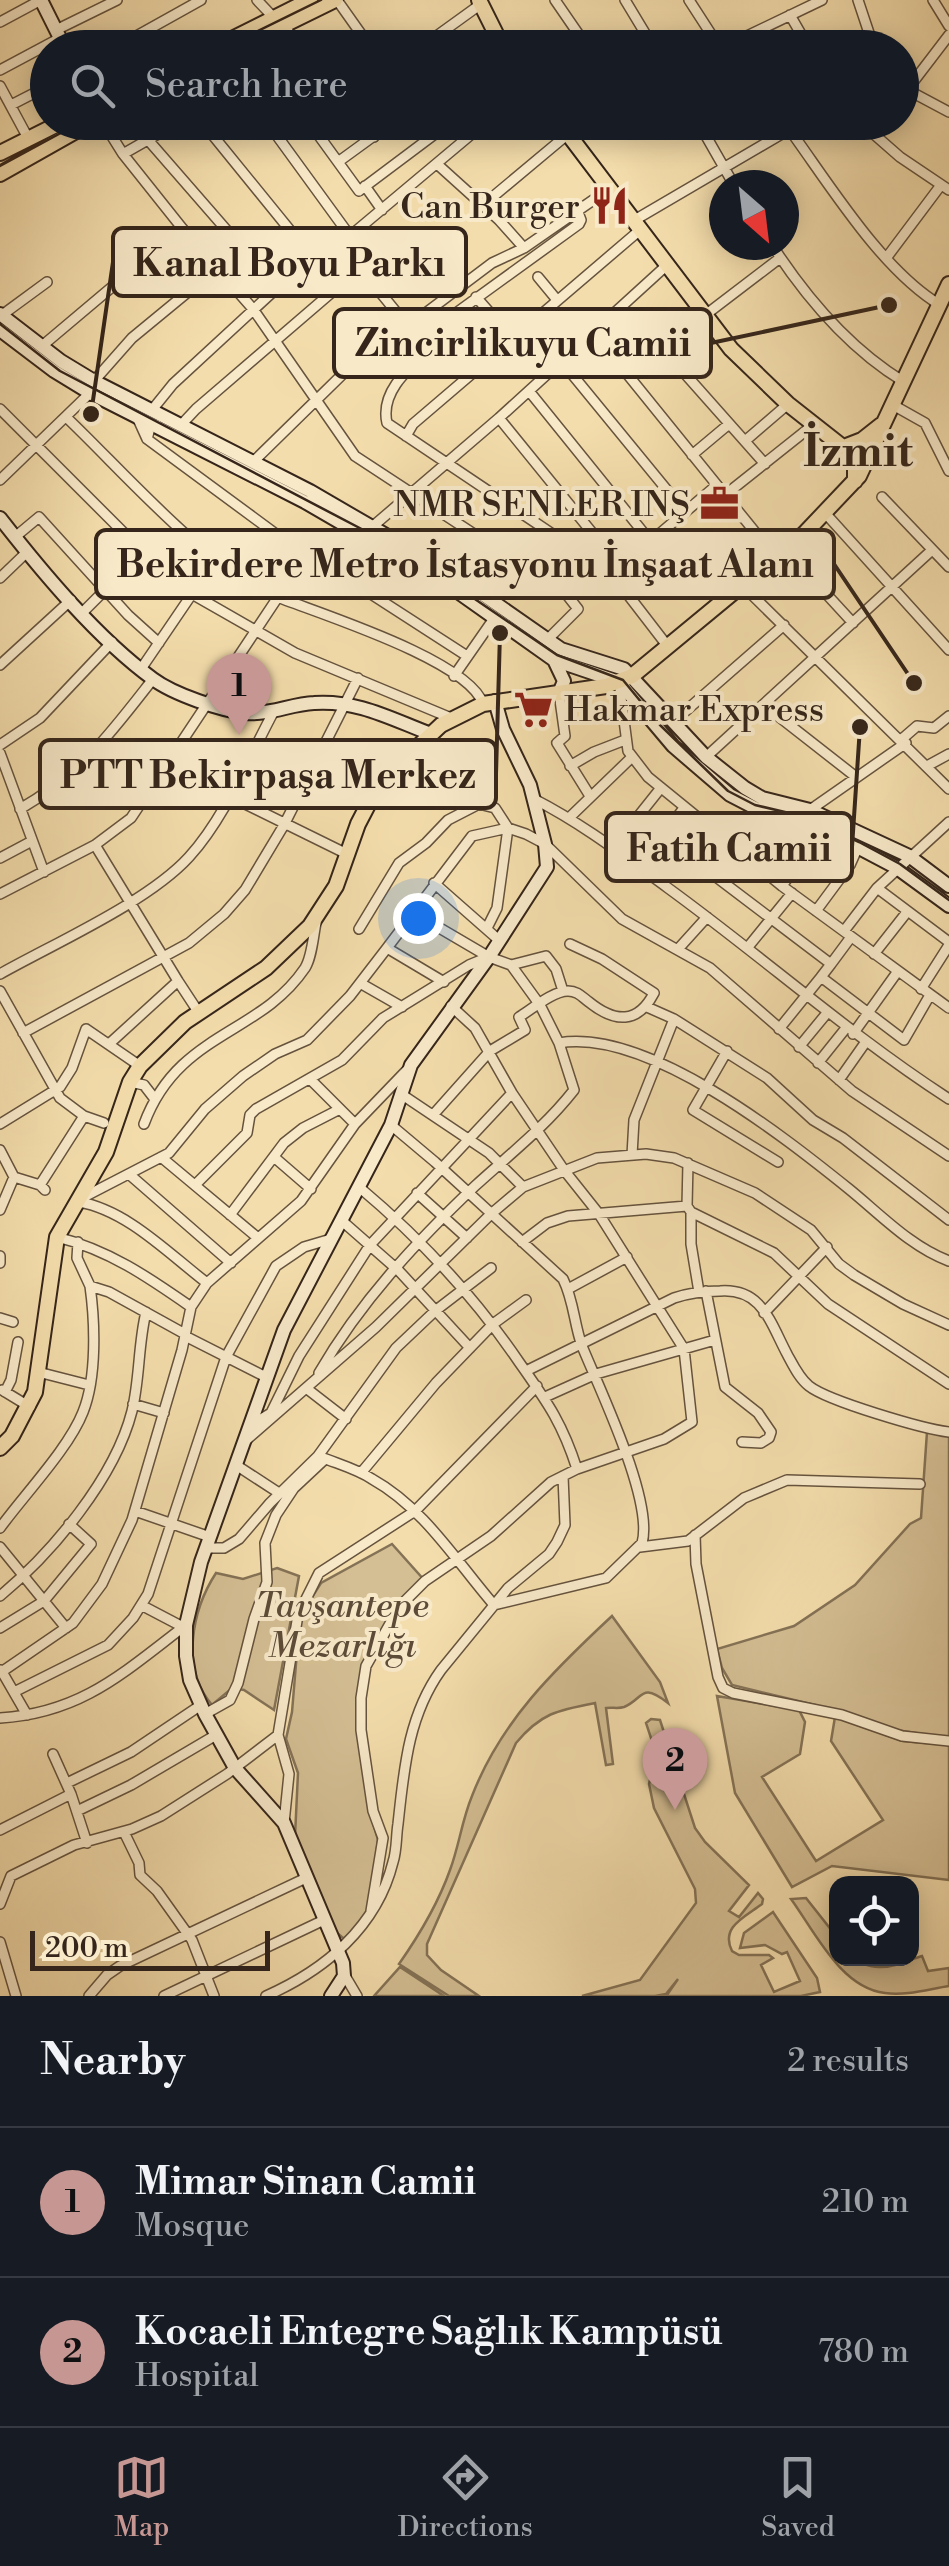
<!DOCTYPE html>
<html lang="en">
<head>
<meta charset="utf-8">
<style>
	:root { --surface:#171b24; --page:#20242c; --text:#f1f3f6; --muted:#9ea1a6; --line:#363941; --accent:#c59692 }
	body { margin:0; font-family:"Libre Bodoni",serif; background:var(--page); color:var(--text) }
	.controls { position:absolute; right:30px; bottom:30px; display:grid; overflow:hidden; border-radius:20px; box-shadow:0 5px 25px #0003 }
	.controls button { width:90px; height:90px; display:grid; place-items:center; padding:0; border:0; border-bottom:2px solid var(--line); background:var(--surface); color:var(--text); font:50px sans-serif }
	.compass { position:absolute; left:709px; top:170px; width:90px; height:90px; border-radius:50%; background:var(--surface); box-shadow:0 5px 25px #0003; rotate:152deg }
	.scale { position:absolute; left:30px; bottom:25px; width:240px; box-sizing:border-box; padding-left:10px; border:5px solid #35251a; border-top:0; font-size:28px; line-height:35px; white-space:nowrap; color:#35251a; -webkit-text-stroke:8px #f8e9c9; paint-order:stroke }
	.you { position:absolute; left:418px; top:918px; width:35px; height:35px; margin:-25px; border:8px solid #fff; border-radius:50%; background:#1a73e8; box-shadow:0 0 0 15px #1a73e833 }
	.badge { display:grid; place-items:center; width:65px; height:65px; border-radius:50%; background:var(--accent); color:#111; font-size:32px; font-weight:700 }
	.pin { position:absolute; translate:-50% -82px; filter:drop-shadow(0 2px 5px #0008) }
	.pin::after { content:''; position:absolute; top:52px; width:35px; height:30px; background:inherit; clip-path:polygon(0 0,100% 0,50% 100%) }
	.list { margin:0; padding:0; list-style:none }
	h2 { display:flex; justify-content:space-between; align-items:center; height:130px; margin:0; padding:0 40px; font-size:42px }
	h2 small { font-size:32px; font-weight:400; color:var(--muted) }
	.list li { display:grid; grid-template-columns:65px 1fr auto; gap:30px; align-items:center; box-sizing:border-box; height:150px; padding:0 40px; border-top:2px solid var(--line) }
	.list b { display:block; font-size:38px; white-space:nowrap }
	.list p { margin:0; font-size:32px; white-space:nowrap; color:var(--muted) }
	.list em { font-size:32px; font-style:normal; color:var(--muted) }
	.icon { flex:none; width:55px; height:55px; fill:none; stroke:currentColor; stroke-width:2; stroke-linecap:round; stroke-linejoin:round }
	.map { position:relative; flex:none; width:949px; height:1996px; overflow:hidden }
	.search { position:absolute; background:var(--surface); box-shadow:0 5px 25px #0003; left:30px; right:30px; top:30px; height:110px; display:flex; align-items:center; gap:25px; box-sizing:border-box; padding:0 35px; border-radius:55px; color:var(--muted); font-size:38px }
	.sheet { height:430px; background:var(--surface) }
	nav { display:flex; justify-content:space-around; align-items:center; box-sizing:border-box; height:140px; border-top:2px solid var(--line); background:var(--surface); font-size:28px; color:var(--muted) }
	nav a { display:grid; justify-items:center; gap:5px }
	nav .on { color:var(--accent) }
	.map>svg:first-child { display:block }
	.green { fill:#d4be93; stroke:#847256; stroke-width:2.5 }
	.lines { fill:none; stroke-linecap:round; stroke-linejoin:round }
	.street-casing { stroke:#65533e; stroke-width:12 }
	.secondary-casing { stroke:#35251a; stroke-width:16 }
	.primary-casing { stroke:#35251a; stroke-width:18 }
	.street { stroke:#f8e9c9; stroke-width:9 }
	.secondary { stroke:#f8e9c9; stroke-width:12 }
	.primary { stroke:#f4ddac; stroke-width:14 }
	.tram { stroke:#35251a; stroke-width:2.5 }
	.labels { text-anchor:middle; stroke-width:8; stroke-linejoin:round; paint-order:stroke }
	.poi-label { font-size:35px; fill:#35251a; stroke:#f8e9c9; text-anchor:end }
	.park-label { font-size:35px; font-style:italic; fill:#5d4b38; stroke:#f8e9c9 }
	.district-label { font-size:45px; font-weight:bold; fill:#35251a; stroke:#f8e9c9 }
	.leader { fill:none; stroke:#35251a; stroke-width:4 }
	.callout-dot { fill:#35251a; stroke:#f8e9c9; stroke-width:4 }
	.callout { fill:#f8e9c9; stroke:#35251a; stroke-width:4 }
	.callout-label { font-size:38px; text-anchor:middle; font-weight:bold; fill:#35251a }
</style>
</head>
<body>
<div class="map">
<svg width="949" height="1996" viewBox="0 0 949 1996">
	<rect width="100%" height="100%" fill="#f4ddac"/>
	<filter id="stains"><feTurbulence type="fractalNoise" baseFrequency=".002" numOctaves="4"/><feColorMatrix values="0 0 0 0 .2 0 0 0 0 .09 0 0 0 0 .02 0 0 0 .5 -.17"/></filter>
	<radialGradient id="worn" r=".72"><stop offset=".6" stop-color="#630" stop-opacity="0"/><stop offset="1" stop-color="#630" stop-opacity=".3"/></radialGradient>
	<path class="green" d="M927,1432L949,1435V1738L896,1730L815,1705L732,1685L722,1668L717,1649L794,1626L855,1585L910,1524L921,1518Z
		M392,1544L425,1581L391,1614L365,1672L359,1697L371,1816L378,1840L369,1910L348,1938H343L336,1932L295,1836L298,1773L286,1739L292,1712L300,1616L321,1583Z
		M277,1568L299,1576L274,1710L244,1690L232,1688L212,1705C180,1668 192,1610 216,1573L243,1579Z
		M612,1616L660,1682L668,1703C640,1681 644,1699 624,1707C618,1709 612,1707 606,1708L613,1764L606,1765L595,1703C558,1710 541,1713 516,1743L427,1944V1955L441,1970L479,1996H449L399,1964C420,1934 438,1904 450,1870C459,1846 462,1820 472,1796C501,1721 554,1670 612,1616Z
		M717,1696L799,1710L805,1722L800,1754L762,1777L816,1861L883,1820L831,1741L835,1717L903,1741L949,1745V1880L832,1866L792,1887L735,1793Z
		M651,1719L660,1720L695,1828L705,1842L749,1885L729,1911L739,1917L758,1893L763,1899L762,1904C745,1917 720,1927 732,1951L739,1955H769L773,1958L761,1965L774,1992L800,1981L787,1952L782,1954L765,1945L740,1948L744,1933L773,1912L817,1978L820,1992L801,1996H663L667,1995L678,1979L666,1994L655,1996H582L640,1980L696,1903L695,1889L654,1808L649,1784L656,1753L646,1723Z
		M806,1898L836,1936V1959C857,1959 862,1966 879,1967C893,1968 908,1960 922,1956L928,1971L949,1968V1986C929,1989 906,1996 885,1993C841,1988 815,1932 791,1899Z
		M400,1967L444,1996H374Z"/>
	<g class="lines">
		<defs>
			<path id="street" d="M257,0L274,18
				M337,0L371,48
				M555,0L588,48
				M625,0L654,48
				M689,0L720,48
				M858,0L874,48
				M933,0L949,26
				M790,15L809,48
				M0,22L41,0
				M283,25L301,48
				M56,30L117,0
				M115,48L201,0
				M420,48L481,4
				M722,48L822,0
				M0,70L60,38
				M0,86L28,138
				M902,87L949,112
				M907,90L949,35
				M11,105L48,86
				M103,122L123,154L182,228L253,309L355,456L567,595L578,609L548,639
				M202,122L315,261L350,236L486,122
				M267,122L350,236
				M309,122L359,191L451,122
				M362,122L374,137
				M461,122L471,134
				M698,122L734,185
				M784,122C827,180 879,268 940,305
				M860,122L900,157L949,190
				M149,141L277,288L173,384L152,410
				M123,154L179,122
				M338,162L393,122
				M437,164L499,220L524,248
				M365,186L382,210
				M483,205L568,134
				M633,221L802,122
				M340,243L428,351C408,369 380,392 387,423L612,574L669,648
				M772,245C807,299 850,349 904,382
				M887,257L941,185
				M538,277L557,300
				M476,297L513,339
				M2,315L47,282
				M704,316L780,258
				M407,327L492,263L524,248L609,189
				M594,333L776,558
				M599,338L671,358L765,464
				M42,346L182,228
				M450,346L473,372
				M428,351L434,329L579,224L581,220L578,212
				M562,362L685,512
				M94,381L132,338L217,268
				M529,391L651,542
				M893,405L925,423L949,471
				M0,409L132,541L192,594L295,653L451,718
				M66,417C122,470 206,568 275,596C317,613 469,660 483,704
				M137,417L147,439L150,428L157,425
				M499,418L620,567
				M181,425L196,409L360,268
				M406,436L413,424L640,230
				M147,439L318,565
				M745,441L788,404
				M692,455L729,424
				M253,462L400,318
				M0,480L90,393
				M725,495L813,425
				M882,497L949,567
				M826,514L949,650
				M372,527L499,418L667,265
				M15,537L39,517L128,615L159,643
				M786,550L853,623
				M393,553L371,594L467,656
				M618,569L717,485
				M0,578L27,552
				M743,586L949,789
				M286,598L308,573L360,533
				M83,612L105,590
				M0,665L71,600
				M141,669L192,594
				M454,676L495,617
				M619,682L628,751L648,777L782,886L949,1008
				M559,693L565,736L557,743L590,796
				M764,705L856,777
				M673,722L784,625
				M902,739L917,726L934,728L949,716
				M0,745L40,718L112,642
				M0,753L44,872
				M706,757L932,550
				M168,766L349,855
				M570,766L594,752L625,740
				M927,766L949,754
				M534,799C583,824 624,856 668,888C763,957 850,1035 949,1099
				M20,809C82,773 110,734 153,679
				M810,810L906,743
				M570,817L631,758
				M949,822L877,888L949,942
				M720,836L699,864L831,964L821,977L904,1040L930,995
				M95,845L178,981L109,1044
				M613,848L660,789
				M0,858L32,841
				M640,866L684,808
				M434,883L500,941
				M782,886L822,829
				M0,894L95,845L131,818L278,597
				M816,911L850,865L858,847
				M359,929L399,863L426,843L448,820L479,804L495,808L508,828L497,908L487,928
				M844,931L877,888
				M748,947L792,893
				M387,948L472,836L508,828L526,834L545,844L622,919L710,968L852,1091L949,1156
				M679,948L707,917
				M874,954L907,912
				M831,964L851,937
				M511,965L546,956L556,969L563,991
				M0,974C55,943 148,902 189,857C226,816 248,759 274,711
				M178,981L199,1013
				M360,983L402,1007
				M921,989L949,945
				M0,991L60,1098L84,1116L104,1123
				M647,1007L674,1019L767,1078L813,1120L843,1138L949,1220
				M779,1029L821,977
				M23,1033L189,943L224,914L245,890L284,825L358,678
				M853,1034L898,971
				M559,1043C647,1028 783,1136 849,1189C881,1215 911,1247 949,1261
				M799,1047L827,1013
				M727,1051L693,1110L778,1162
				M818,1063L846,1028
				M310,1079L355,1124
				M839,1080L865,1043
				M130,1082L144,1085L154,1098
				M401,1094L489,1153L523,1187
				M433,1115L490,1051L525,1030L519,1017C532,1009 553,991 568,991C578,991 582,997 589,1002C615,1023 638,1024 654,993L602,959L570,944
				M0,1124L60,1087L72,1068L86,1029L140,1066
				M144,1124C178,1032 259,1036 305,968C312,957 313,937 316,923
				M391,1125L435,1162L563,1279C574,1301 574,1324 582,1346C599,1388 654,1501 642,1543L606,1578L494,1605
				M0,1150L14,1177L0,1210
				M632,1155L634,1120L674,1019
				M161,1157L258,1238
				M274,1157L311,1189
				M130,1175L231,1263
				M14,1177L40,1185L45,1190
				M196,1184L247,1133L250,1115L256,1109L342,1060L383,1018L469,965L486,958
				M40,1185L84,1116
				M359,1187C421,1239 474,1296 519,1362C547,1402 562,1422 577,1469
				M417,1193L467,1238
				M82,1198L169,1153L205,1109L243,1076L275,1054L307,1040L350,996L387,948L444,982
				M79,1202C127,1210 169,1254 207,1283
				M687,1206L688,1163
				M691,1212V1244L699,1292
				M230,1215L284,1143L303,1128L340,1109
				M341,1220L399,1271L470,1348
				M57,1237C109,1250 148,1277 191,1307
				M78,1242L77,1258L90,1286
				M522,1242L547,1223L568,1216L687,1206L691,1212L774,1253L828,1304L949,1384
				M0,1256V1263
				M568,1289L627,1257
				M706,1291L725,1387L758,1413L771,1432L769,1438L761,1443L742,1442
				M764,1313L827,1247
				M0,1318L13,1322
				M185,1336L266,1377
				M526,1371L674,1298C689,1293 704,1291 720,1291C762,1288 770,1322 787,1354C793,1365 799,1378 809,1386C828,1401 923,1429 949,1432
				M38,1372L89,1385
				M319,1373C360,1302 416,1242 475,1186C510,1154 545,1127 574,1090L559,1043L540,1005L511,965L489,957L414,913
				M306,1388L346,1419
				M2,1390L30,1407
				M5,1392L11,1380L18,1342
				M545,1397L596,1374L715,1340
				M133,1404L164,1413
				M251,1425L271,1413L299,1356L370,1245L512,1093
				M244,1442L376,1327L491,1214L523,1187L597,1158L646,1154L674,1158L755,1193L811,1230L839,1264L854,1275L903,1304L949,1325
				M321,1457C338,1464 357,1469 372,1479C424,1508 456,1561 494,1605
				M236,1465L279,1493
				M361,1473L436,1383L493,1324L526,1300
				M135,1511L210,1537
				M0,1528C24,1495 69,1448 83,1412C97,1377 95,1322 90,1286L109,1292L185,1334
				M695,1535L696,1564L718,1677L723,1688L733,1693L842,1715L902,1736L949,1741
				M0,1547L66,1628
				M640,1547L688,1541L744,1498L787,1480L920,1484
				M206,1548H224L239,1539L270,1503L318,1456L396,1348L435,1311L491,1268
				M0,1596C52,1553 115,1478 132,1411C140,1378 138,1345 146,1312
				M141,1605L183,1627
				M0,1628L44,1601L91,1544L69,1524
				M1,1670L27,1715
				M0,1673L73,1623L102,1584L132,1520L182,1350L191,1307L207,1283L301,1201L355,1124L406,1071
				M14,1692L108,1645L133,1618L148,1594L226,1357L276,1266L304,1247L331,1239
				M205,1714L230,1700L238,1683L254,1619L267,1582L265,1543L276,1515L294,1488L325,1459
				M0,1718C82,1713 124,1672 186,1625
				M53,1754L71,1794L87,1843
				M67,1783L131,1752L201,1705
				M77,1811L131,1785L216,1735
				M284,1823L289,1774L278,1735L298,1615L319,1573L415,1511L537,1386
				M0,1830L71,1794
				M124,1832L139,1863L140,1875L157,1891L192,1940L214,1996
				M0,1904L11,1876L74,1845L132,1829L161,1816L227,1774L278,1735
				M371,1911L383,1838L373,1811L361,1730V1698L366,1666L400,1606L425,1581L491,1536L551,1482L577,1469L664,1439L692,1422L684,1349L599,1214L564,1170L512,1093L475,1028L451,1006
				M0,1942L16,1996
				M344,1974L357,1996
				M89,1996L107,1975L120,1966L306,1878
				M164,1996L324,1920
				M266,1996C325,1970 377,1927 393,1862C397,1850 396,1836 398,1824C404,1769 408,1716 441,1670L508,1588L549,1554L557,1542L565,1525L563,1476"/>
			<path id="secondary" d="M41,0L65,48
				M0,314L61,361L94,381L310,491L372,527L455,575L561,649L624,669L706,757L745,788L762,798L810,810L909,856L949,886
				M0,330L54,371L90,393L305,502L448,585L554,660L619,682L673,746L730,795L757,809L806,820L897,868L949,906
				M0,518C43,573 97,638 153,679C173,694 222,711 246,713C270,715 291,704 314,703C358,700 391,719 431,734
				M554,660L564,681L559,693
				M331,1996L344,1976L343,1963L284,1823L235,1768L205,1714L190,1680L186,1656V1625L201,1562L284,1330L391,1125L411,1065L489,957L547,867L545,844L530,785L503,729L495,701"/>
			<path id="primary" d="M479,0L503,48
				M214,48L310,0
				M237,48L335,0
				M559,122L731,349L788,404L849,452L855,466V481
				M0,153L62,122
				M0,174L92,122
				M844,447L862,440L881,425
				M0,1448L12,1436L35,1392L57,1237L106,1152L130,1082L140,1066L185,1022L266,968L310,926L336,886L358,824L371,799L409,755L441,725L483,704L606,686L632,676L804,534L859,476L949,284"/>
		</defs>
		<use href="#street" class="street-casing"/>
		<use href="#secondary" class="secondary-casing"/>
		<use href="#primary" class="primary-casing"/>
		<use href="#street" class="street"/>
		<use href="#secondary" class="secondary"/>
		<use href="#primary" class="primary"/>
		<path class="tram" d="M223,48L321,0
			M0,166L81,122
			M0,324L60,371L373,535L444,578L557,655L623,680L660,725L728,791L755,805L806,817L859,842L900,864L949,900"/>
	</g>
	<defs>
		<symbol id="restaurant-bare" viewBox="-9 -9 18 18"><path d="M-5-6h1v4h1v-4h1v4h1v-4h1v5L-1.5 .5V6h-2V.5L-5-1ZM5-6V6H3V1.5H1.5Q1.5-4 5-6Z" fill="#8f2418" stroke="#f8e9c9" stroke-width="2.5" paint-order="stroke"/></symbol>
		<symbol id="office-bare" viewBox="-9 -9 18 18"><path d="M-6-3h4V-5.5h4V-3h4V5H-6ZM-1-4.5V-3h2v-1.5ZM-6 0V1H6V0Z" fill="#8f2418" stroke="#f8e9c9" stroke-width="2.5" paint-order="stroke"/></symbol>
		<symbol id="supermarket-bare" viewBox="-9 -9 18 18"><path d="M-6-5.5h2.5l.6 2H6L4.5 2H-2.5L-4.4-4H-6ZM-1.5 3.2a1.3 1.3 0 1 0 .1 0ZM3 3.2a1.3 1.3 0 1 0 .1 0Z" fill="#8f2418" stroke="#f8e9c9" stroke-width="2.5" paint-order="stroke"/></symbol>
	</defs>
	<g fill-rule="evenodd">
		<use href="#restaurant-bare" x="582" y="178" width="55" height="55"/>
		<use href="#office-bare" x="692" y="476" width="55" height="55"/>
		<use href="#supermarket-bare" x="506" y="682" width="55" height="55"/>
	</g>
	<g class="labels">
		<g class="poi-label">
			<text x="580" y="218">Can Burger</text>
			<text x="690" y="516">NMR SENLER INŞ</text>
			<text x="564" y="721" text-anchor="start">Hakmar Express</text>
		</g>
		<g class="park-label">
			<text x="342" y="1617">Tavşantepe<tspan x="342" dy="40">Mezarlığı</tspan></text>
		</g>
		<g class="district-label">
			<text x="858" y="466">İzmit</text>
		</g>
	</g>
	<path class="leader" d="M91 414L113 262M889 305L711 343M914 683L834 564M500 633L496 774M860 727L852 847"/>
	<g class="callout-dot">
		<circle cx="91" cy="414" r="10"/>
		<circle cx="889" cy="305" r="10"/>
		<circle cx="914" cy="683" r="10"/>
		<circle cx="500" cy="633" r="10"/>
		<circle cx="860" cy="727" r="10"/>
	</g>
	<g class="callout">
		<rect x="113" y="228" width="353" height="68" rx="10"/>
		<rect x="334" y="309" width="377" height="68" rx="10"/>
		<rect x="96" y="530" width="738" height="68" rx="10"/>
		<rect x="40" y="740" width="456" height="68" rx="10"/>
		<rect x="606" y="813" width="246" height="68" rx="10"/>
	</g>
	<g class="callout-label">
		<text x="289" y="276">Kanal Boyu Parkı</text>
		<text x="523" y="356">Zincirlikuyu Camii</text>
		<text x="465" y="577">Bekirdere Metro İstasyonu İnşaat Alanı</text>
		<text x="268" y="788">PTT Bekirpaşa Merkez</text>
		<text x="729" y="861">Fatih Camii</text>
	</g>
	<rect width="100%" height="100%" filter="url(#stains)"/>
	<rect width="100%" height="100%" fill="url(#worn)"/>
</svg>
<div class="controls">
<button><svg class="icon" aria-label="locate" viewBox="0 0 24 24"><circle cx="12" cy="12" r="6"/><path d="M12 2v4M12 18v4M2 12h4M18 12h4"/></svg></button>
</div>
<svg class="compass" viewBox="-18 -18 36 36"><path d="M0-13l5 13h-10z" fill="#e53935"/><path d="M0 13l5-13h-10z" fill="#9ea1a6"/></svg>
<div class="scale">200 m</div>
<div class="you"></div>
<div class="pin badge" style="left:239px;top:735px">1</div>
<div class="pin badge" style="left:675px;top:1810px">2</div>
<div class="search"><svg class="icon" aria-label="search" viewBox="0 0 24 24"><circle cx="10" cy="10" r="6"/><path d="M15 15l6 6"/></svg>Search here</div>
</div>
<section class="sheet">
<h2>Nearby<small>2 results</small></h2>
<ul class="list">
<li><span class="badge">1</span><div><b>Mimar Sinan Camii</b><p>Mosque</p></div><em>210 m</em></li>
<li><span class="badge">2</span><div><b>Kocaeli Entegre Sağlık Kampüsü</b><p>Hospital</p></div><em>780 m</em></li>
</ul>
</section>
<nav>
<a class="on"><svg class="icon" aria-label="map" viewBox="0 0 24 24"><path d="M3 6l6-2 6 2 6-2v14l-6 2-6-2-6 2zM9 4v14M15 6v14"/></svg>Map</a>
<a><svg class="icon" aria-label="directions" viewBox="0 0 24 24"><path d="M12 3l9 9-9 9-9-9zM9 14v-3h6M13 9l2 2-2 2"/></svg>Directions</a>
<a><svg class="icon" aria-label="saved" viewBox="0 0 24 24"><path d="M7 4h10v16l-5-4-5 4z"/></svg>Saved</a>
</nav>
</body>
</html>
